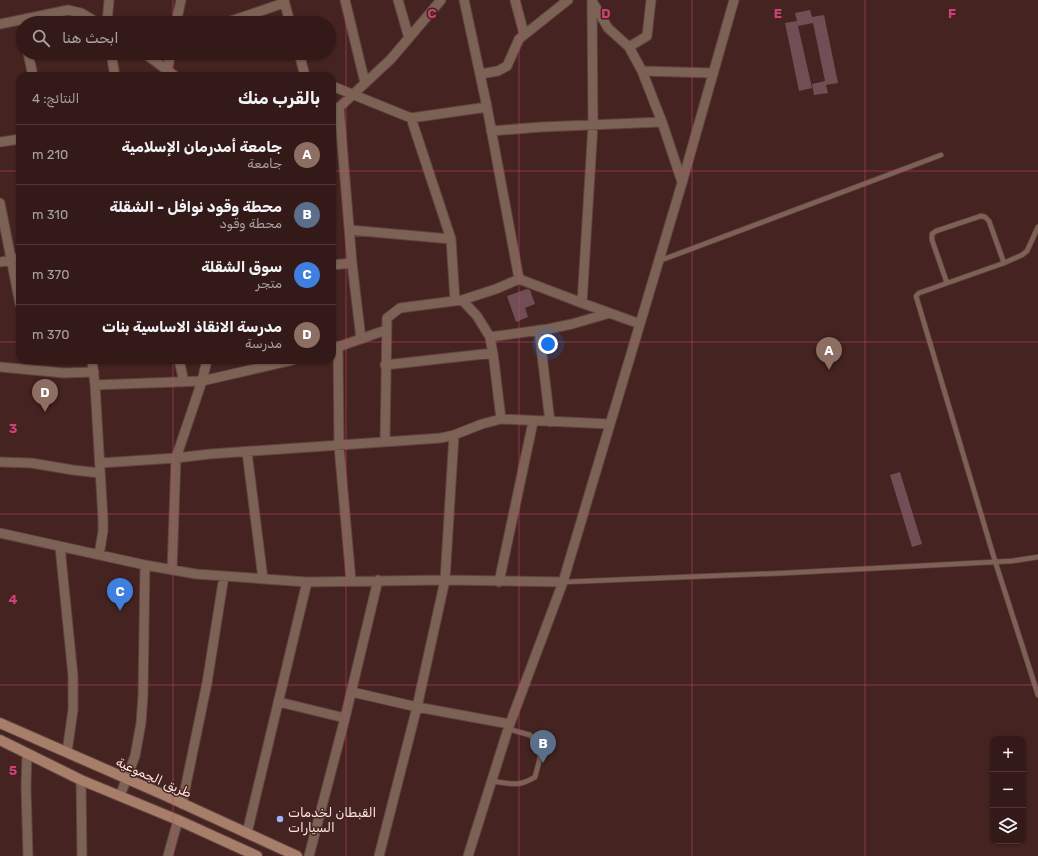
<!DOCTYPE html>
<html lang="ar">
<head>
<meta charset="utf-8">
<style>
	:root { --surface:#331a18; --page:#3e2725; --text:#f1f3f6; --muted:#a9a1a2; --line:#4e3837; --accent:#b45309 }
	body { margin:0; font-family:Rubik,Vazirmatn,sans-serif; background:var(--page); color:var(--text); direction:rtl }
	.controls { position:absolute; right:12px; bottom:12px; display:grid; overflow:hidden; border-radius:8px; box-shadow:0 1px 3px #0004 }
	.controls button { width:36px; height:36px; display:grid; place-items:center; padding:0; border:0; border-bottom:1px solid var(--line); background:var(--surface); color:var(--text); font:20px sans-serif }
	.you { position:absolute; left:548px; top:344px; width:14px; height:14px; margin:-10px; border:3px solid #fff; border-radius:50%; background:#1a73e8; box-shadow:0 0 0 6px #1a73e833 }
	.badge { display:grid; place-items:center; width:26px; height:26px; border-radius:50%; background:var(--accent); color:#fff; font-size:13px; font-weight:700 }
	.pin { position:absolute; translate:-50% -33px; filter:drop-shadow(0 1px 2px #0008) }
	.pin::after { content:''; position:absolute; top:21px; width:14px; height:12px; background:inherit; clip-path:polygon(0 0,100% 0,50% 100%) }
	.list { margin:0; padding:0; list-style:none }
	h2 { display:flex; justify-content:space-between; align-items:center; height:52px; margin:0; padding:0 16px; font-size:17px }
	h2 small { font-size:13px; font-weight:400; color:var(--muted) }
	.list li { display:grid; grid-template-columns:26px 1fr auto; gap:12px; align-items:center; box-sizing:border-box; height:60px; padding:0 16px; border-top:1px solid var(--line) }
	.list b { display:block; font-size:15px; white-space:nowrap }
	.list p { margin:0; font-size:13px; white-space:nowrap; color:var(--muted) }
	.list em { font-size:13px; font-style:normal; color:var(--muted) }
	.icon { flex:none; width:22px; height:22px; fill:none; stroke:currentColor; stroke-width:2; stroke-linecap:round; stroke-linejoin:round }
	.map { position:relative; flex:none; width:1038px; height:856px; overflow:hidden; direction:ltr }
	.search { position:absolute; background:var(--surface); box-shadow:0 1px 3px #0004; left:16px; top:16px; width:320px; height:44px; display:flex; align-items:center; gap:10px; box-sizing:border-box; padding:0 14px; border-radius:22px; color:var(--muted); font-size:15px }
	.panel { position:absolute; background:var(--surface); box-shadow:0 1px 3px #0004; left:16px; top:72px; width:320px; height:292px; border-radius:12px; direction:rtl }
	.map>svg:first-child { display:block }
	.building { fill:#714e56 }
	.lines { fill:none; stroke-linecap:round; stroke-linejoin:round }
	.lane-casing { stroke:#61423f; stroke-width:6 }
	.street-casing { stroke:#61423f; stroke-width:11 }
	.secondary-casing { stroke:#61423f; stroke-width:12 }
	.lane { stroke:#7b6254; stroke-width:4.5 }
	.street { stroke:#7b6254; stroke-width:9 }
	.secondary { stroke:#a77e69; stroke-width:10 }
	.grid { fill:none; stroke:#cd4176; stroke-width:1; stroke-opacity:0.55 }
	.poi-dot { fill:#a1b3fd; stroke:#442320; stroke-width:1.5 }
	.labels { text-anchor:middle; stroke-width:3; stroke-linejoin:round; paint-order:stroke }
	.street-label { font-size:13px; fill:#fbe5e2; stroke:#442320 }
	.poi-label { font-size:13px; fill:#fbe5e2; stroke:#442320; text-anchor:start }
	.grid-label { font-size:13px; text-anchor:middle; font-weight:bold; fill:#cd4176; stroke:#442320; stroke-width:3; stroke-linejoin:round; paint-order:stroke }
</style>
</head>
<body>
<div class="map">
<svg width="1038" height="856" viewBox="0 0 1038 856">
	<rect width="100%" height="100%" fill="#442320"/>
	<path class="building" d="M810,10L812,17L824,15L838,83L826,85L828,93L814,95L812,84L825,81L813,23L798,26L812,88L799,91L785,23L797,21L795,13Z
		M527,289L530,290L535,304L525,308L528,317L516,322L507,296Z
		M900,472L922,544L912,547L890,475Z"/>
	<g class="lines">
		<defs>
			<path id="lane" d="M1038,227L1027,251L1022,255L1004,263L919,293L916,296L995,561L1038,695
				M659,261L941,155
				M947,283L932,240V234L936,231L981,216L985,217L989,221L1004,263
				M563,582L785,573L1012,561L1038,557
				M492,781C511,784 519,787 535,777L540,758L539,745L530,735L508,729"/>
			<path id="street" d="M284,0L290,23
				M345,0L365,83
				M398,0L409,38
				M464,0L487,107L519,279L582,303
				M515,0L524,34
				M592,1L593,125L582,303L640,324
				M592,1L608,28L629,47L642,71L662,122L682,182
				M107,23L109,0
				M176,23L181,0
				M225,23L284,3
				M0,24L68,10L81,13L98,23
				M629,47L647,36L651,0
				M28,53L33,76
				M111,53L115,76
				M144,53L175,76
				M299,53L305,76
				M167,70L171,53
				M642,71L713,73
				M480,74L498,71L507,66L519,39L568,0
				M332,86L411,118L487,107
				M339,107L352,263L361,339
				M332,114L391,59L441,0
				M411,118L451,239L455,301
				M491,131L541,127L662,122
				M0,142L20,139
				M0,203L20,304
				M350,230L451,239
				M0,262L20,258
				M332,265L352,263
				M462,300L477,316L490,337L494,361L501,419
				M539,330L550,422
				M490,337L548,329L572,324L610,313
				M338,347L339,446L351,581
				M332,349L386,330
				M92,360L95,385L103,519V531L99,555
				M179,360L184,382
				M385,365L493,353
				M0,367L64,373L94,372
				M95,385L202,381L293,360
				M385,442L387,318L400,308L462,300L496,289L519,279
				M247,452L263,579
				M0,462L31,463L73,470L100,473
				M100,463L176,458L210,454L441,438L454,435L482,424L501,419L610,424
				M0,533L145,565L196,574L307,582L445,580L563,582
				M60,547L73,676V710L67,752
				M172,570L176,458L202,381L207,360
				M499,582L533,422
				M352,692L417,707L510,724
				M279,702L345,718
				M27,754L26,787L28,856
				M81,780L82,856
				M120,796L135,756L141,723L143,695L145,565
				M182,804L207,683L224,576
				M247,833L307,582
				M168,856L178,820
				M309,856L345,718L378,580
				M379,856L417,707L445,580L454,435
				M468,856L508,729L563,582L682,183L734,0"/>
			<path id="secondary" d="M0,723L164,795L297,856
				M0,740L81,780L178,820L257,856"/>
		</defs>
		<use href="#lane" class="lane-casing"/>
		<use href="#street" class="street-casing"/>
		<use href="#secondary" class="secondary-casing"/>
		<use href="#lane" class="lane"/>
		<use href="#street" class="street"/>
		<use href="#secondary" class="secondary"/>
	</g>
	<path class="grid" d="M173,0V23M346,0V856M519,0V856M692,0V856M865,0V856M173,53V76M0,171H20M332,171H1038M0,342H20M332,342H1038M173,360V856M0,514H1038M0,685H1038"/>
	<circle class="poi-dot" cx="280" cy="819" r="4"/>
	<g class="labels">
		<g class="street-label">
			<text transform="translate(154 777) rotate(24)" y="5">طريق الجموعية</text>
		</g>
		<g class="poi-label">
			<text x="288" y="817">القبطان لخدمات<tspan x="288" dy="15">السيارات</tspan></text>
		</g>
	</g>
	<g class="grid-label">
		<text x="432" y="18">C</text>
		<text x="606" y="18">D</text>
		<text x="778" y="18">E</text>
		<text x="952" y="18">F</text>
		<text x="13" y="433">3</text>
		<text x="13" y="604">4</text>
		<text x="13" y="775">5</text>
	</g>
</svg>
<div class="controls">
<button>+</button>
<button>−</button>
<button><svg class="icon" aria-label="layers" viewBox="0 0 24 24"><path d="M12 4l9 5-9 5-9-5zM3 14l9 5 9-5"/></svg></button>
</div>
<div class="you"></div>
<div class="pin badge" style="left:829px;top:370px;background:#8d6e63">A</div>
<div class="pin badge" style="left:543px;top:763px;background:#5c6f8a">B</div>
<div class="pin badge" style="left:120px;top:611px;background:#3f7fe0">C</div>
<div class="pin badge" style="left:45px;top:412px;background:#8d6e63">D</div>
<div class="search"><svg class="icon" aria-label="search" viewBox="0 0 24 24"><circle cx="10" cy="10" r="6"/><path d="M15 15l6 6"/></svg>ابحث هنا</div>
<section class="panel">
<h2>بالقرب منك<small>النتائج: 4</small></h2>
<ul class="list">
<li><span class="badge" style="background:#8d6e63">A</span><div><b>جامعة أمدرمان الإسلامية</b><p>جامعة</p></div><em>210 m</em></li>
<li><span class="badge" style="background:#5c6f8a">B</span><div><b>محطة وقود نوافل - الشقلة</b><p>محطة وقود</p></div><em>310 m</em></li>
<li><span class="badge" style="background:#3f7fe0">C</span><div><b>سوق الشقلة</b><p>متجر</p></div><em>370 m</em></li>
<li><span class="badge" style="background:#8d6e63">D</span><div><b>مدرسة الانقاذ الاساسية بنات</b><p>مدرسة</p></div><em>370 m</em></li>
</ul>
</section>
</div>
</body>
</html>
